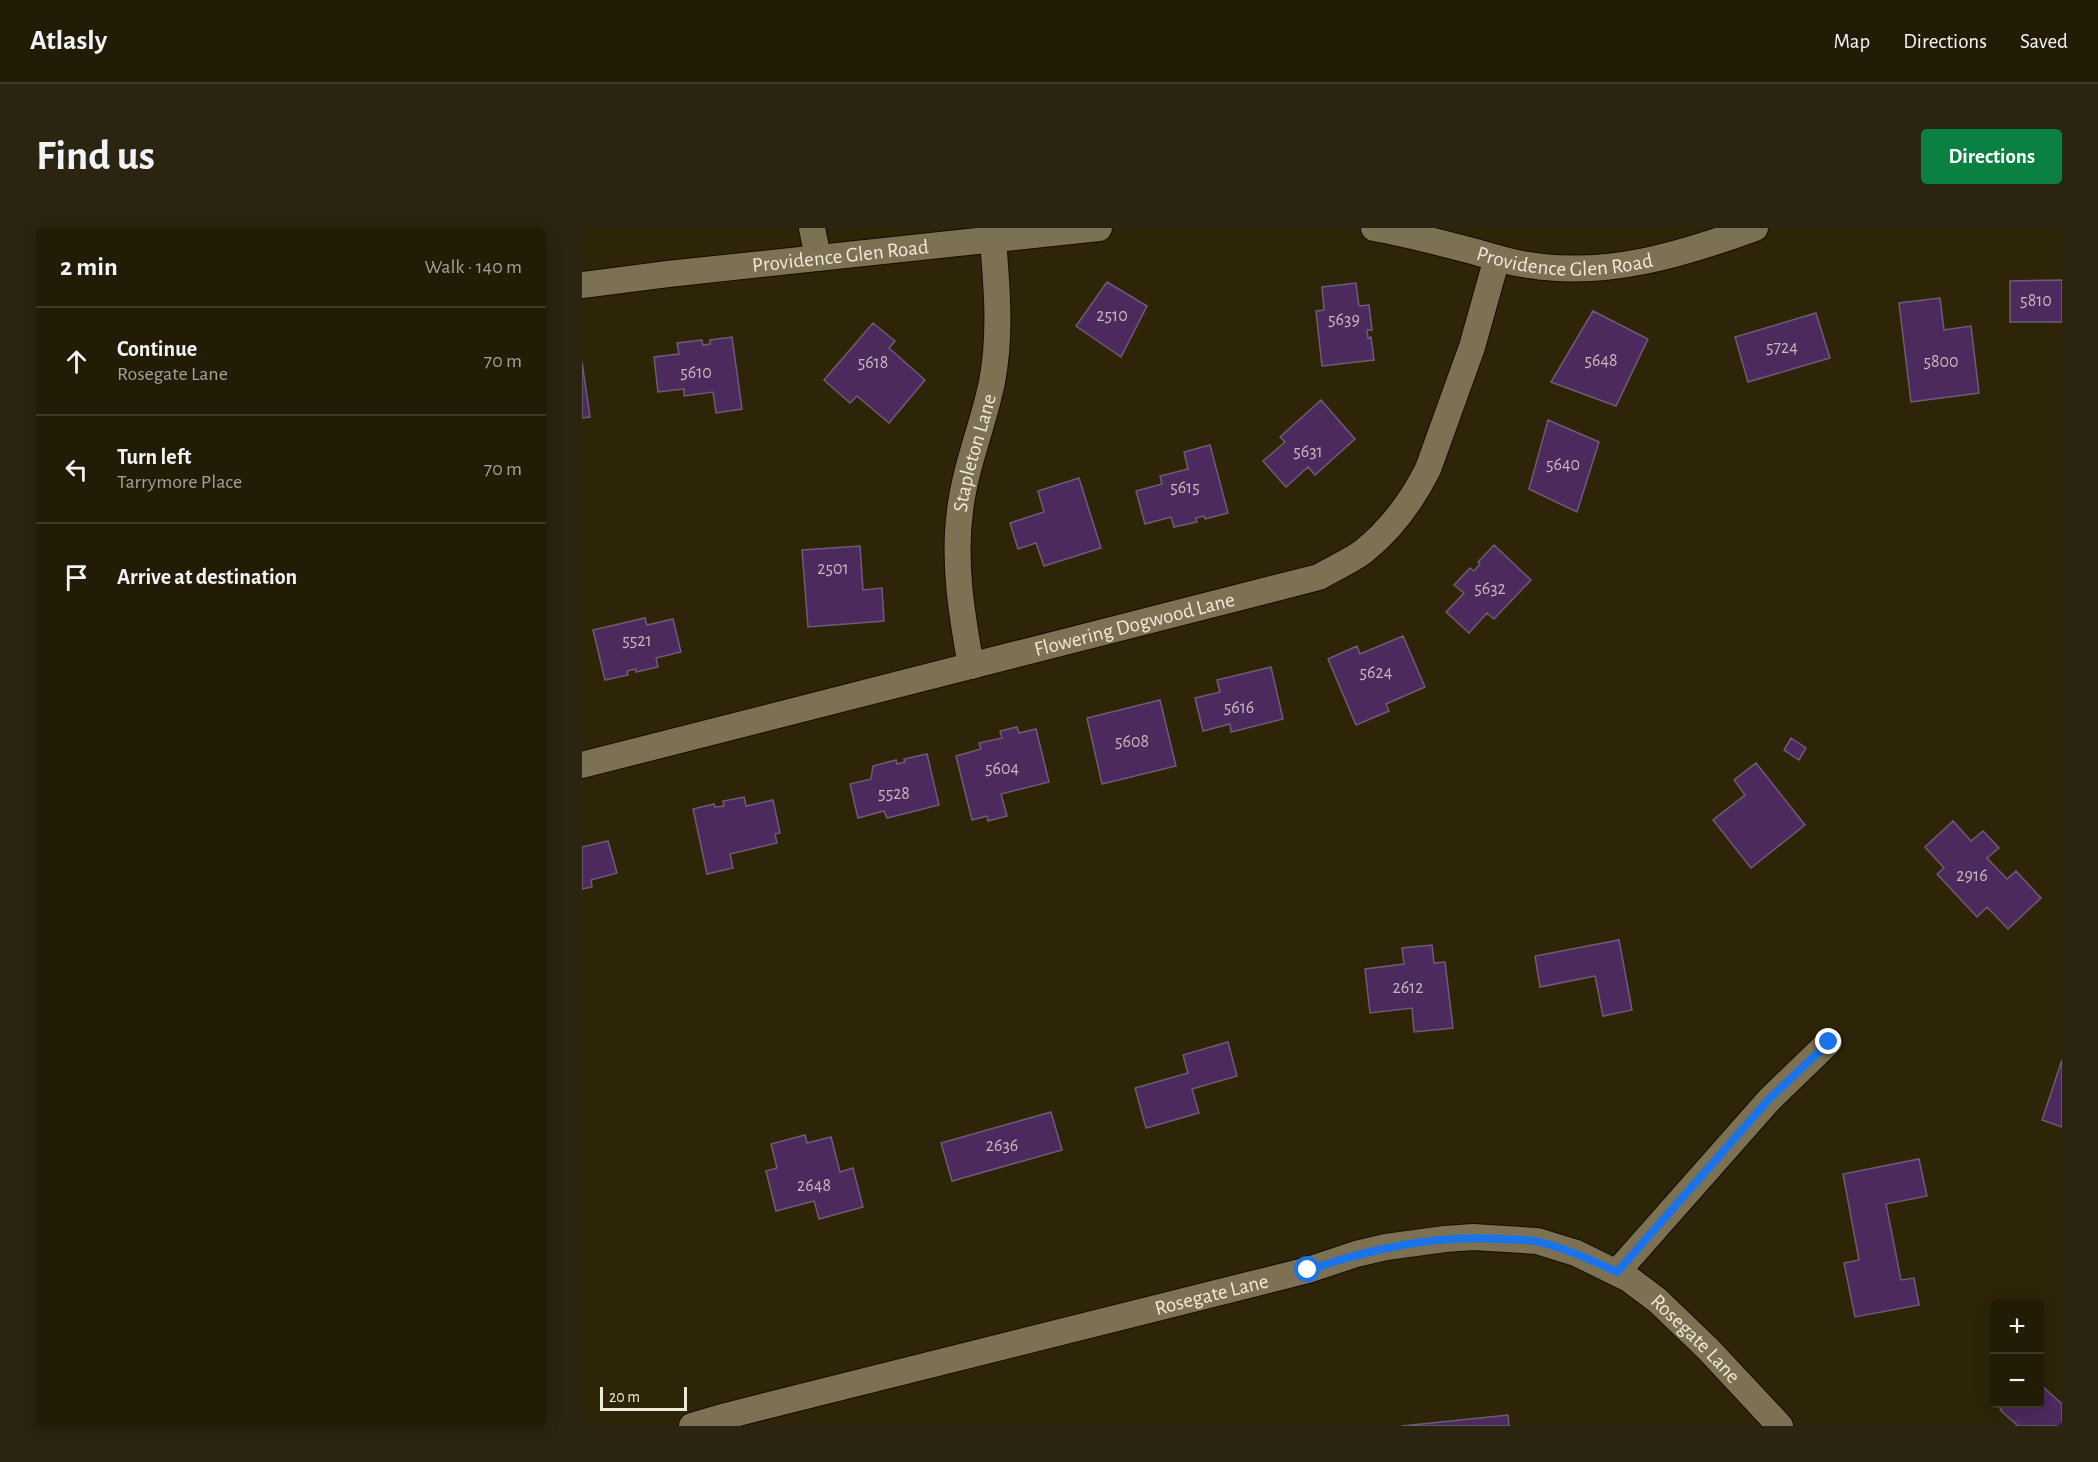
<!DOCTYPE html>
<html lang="en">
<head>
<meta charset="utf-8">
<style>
	body { margin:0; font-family:"Alegreya Sans",sans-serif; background:#2a2410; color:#f1f3f6 }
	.controls { position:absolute; right:18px; bottom:18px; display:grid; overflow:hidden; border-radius:6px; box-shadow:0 3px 15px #0003 }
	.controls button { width:54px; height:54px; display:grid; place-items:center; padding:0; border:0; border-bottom:2px solid #3f3928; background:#221b06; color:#f1f3f6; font:30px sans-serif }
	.scale { position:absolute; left:18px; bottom:15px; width:87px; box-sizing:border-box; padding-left:6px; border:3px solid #efe9d8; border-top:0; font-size:16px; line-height:21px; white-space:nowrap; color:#efe9d8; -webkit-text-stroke:4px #2e2408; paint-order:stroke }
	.stop { position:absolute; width:18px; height:18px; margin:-14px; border:4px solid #1a73e8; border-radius:50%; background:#fff }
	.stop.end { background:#1a73e8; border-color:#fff; box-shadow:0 2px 6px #0008 }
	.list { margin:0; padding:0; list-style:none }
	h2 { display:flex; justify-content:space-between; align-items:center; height:78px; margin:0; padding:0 24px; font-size:26px }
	h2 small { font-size:20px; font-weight:400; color:#a2a19b }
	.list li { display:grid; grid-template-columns:39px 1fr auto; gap:18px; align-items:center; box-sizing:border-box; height:108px; padding:0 24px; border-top:2px solid #3f3928 }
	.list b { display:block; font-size:22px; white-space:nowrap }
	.list p { margin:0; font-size:20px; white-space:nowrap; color:#a2a19b }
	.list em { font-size:20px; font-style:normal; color:#a2a19b }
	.icon { flex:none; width:33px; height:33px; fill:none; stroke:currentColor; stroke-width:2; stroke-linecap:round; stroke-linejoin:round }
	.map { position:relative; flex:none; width:1480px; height:1198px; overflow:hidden; border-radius:6px }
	header { display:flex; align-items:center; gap:36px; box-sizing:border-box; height:84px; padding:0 30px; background:#221b06; border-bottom:2px solid #3f3928 }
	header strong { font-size:28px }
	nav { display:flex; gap:33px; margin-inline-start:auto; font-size:21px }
	.intro { display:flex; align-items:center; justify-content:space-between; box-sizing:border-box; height:144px; padding:0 36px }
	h1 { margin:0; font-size:42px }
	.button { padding:15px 27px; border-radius:6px; background:#0b8043; color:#fff; font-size:21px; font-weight:700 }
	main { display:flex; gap:36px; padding:0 36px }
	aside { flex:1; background:#221b06; border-radius:6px; box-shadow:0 3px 15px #0003 }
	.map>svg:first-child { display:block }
	.building { fill:#4d2a5e; stroke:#6d5c76; stroke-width:1.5 }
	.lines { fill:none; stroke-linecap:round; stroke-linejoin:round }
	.street-casing { stroke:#160d00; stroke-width:28 }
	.street { stroke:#7d7154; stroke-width:26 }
	.route { stroke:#1a73e8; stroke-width:8 }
	.labels { text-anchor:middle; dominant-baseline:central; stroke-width:4.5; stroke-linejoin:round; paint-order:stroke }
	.number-label { font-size:18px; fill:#c6b9ba }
	.street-label { font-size:21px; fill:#efe9d8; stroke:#2e2408 }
</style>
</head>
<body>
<header>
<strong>Atlasly</strong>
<nav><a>Map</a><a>Directions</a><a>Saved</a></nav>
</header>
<div class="intro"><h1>Find us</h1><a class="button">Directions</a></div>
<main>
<aside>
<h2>2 min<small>Walk · 140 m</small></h2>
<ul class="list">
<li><svg class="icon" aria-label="ahead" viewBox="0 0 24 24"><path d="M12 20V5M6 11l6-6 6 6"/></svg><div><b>Continue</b><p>Rosegate Lane</p></div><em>70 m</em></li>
<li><svg class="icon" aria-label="left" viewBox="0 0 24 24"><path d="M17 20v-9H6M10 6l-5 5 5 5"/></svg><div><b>Turn left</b><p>Tarrymore Place</p></div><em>70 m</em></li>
<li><svg class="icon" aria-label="arrive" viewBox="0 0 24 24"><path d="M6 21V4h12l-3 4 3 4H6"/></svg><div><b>Arrive at destination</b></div></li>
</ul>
</aside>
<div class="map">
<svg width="1480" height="1198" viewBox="0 0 1480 1198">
	<rect width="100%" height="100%" fill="#2e2408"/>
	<path class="building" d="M1480,52V94H1428V53Z
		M525,54L565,78L539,129L494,98Z
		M774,55L777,78L787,77L790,102H785L786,110L789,109L792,132L740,138L734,83L742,82L740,59Z
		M1358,70L1362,102L1389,98L1397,165L1329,174L1317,75Z
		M1011,83L1066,111L1034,178L969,154Z
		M1234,85L1248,130L1166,154L1153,109Z
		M291,95L313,113L307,120L343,152L307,195L275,168L268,175L242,152Z
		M150,109L160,181L134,185L131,164L102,168V161L76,164L72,129L97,126L95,115L120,112L121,117L128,116V112Z
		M0,134L8,189L0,190Z
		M739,172L773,211L733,247L726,239L704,259L681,233L703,214L698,209Z
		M966,192L1017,214L995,284L947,261Z
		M628,217L646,285L623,291L622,288L614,290L615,294L592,299L589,289L563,296L554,263L580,256L578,248L606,241L602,224Z
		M497,250L519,320L462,338L454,315L436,321L428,295L462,284L456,263Z
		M912,317L949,352L912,391L905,385L887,405L864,384L882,365L872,357L888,340L892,343L898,336L896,334Z
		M278,318L281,362L300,360L302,393L226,399L220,322Z
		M63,390L65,397L91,391L99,424L74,430L76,439L54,444V441L45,443L46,447L23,452L11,402Z
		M821,408L843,459L804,476L807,483L774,497L746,431L775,418L778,426Z
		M689,439L701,491L649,504L648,496L621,503L613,470L638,464L635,452Z
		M578,472L594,538L520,556L505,490Z
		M435,499L437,505L454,501L467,554L419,566L425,588L406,593L405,588L390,592L374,528L399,521L397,515L420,510L418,503Z
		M1209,510L1224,520L1217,532L1202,522Z
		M345,526L357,577L305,590L302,583L276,590L268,556L289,551L291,538L314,532L315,536L323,534L322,531Z
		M1174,535L1223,597L1169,640L1131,592L1163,567L1152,552Z
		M162,569L164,578L191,572L198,605L193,606L195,615L148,626L151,640L125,646L111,581L132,576L133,579L142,578L141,573Z
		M1371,593L1389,613L1401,603L1417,620L1405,630L1425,651L1434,643L1459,670L1426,701L1405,679L1395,689L1355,646L1362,640L1343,619Z
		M26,613L35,645L9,652L10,659L0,661V619Z
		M1037,712L1050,782L1021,788L1013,748L958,759L953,728Z
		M850,717L852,735L863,734L871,800L832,804L830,780L788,785L783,741L822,736L820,720Z
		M646,814L655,848L610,861L617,885L564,900L553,860L606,845L601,827Z
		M1480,832V899L1460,892Z
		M469,884L480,922L370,953L359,915Z
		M223,907L225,915L249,909L258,944L271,940L281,979L237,991L232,973L194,983L184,943L195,940L189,916Z
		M1337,931L1345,968L1304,976L1319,1052L1332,1050L1337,1077L1273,1089L1262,1035L1277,1032L1261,946Z
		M1458,1156L1480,1176V1198H1436L1418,1182L1423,1176H1458Z
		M926,1187L927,1198H820Z"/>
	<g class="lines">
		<defs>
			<g id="street">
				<path d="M230,0L236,30"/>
				<path id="s1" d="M792,0C826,6 860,15 894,24C911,29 929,35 947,37C1025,50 1101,26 1173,0"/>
				<path id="s2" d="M0,57L86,46L517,0"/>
				<path id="s3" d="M389,438C380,388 371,335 378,283C383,239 401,198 410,154C419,107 415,60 411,12"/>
				<path id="s4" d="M0,537L737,349C752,340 769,333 782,323C809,301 831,271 846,241L890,119L915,30"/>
				<path d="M1035,1044L1187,872L1247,814"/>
				<path id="s5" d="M110,1198L144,1188L726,1042L774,1026L804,1019L863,1011L891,1009L955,1013L994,1025L1047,1051L1075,1072L1127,1122L1198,1198"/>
			</g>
		</defs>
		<use href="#street" class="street-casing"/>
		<use href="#street" class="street"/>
	</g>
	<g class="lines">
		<path class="route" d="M726,1042C791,1020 852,1007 920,1011C932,1012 946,1011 957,1014C985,1021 1009,1032 1035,1044L1186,872L1247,814"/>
	</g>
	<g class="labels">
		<g class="number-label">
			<text x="1454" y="73">5810</text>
			<text x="530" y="88">2510</text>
			<text x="762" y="92">5639</text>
			<text x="1200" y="120">5724</text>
			<text x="1019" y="133">5648</text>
			<text x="1359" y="134">5800</text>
			<text x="291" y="135">5618</text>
			<text x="114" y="145">5610</text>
			<text x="726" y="224">5631</text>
			<text x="981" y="237">5640</text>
			<text x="603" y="260">5615</text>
			<text x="251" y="341">2501</text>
			<text x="908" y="361">5632</text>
			<text x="55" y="413">5521</text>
			<text x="794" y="445">5624</text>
			<text x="657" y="480">5616</text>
			<text x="550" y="514">5608</text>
			<text x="420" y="541">5604</text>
			<text x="312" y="566">5528</text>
			<text x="1390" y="648">2916</text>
			<text x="826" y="760">2612</text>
			<text x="420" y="918">2636</text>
			<text x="232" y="958">2648</text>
		</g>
		<g class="street-label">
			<text stroke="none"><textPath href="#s1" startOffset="195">Providence Glen Road</textPath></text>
			<text stroke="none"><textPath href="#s2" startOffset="260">Providence Glen Road</textPath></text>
			<text stroke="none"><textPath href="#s3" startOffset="216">Stapleton Lane</textPath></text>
			<text stroke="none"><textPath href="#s4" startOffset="570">Flowering Dogwood Lane</textPath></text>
			<text stroke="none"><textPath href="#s5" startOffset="536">Rosegate Lane</textPath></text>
			<text stroke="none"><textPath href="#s5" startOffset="1058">Rosegate Lane</textPath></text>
		</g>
	</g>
</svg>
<div class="controls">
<button>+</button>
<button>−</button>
</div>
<div class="scale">20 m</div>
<div class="stop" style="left:726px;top:1042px"></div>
<div class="stop end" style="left:1247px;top:814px"></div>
</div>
</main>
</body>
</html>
